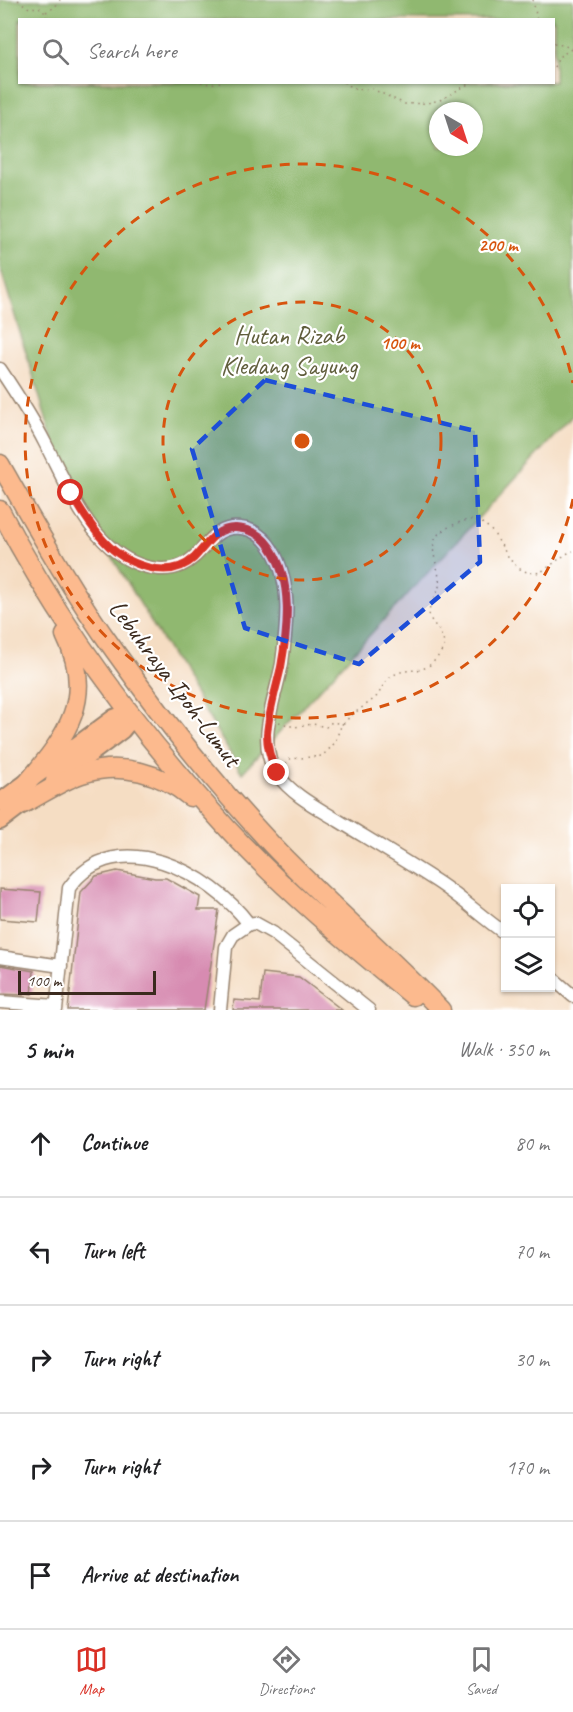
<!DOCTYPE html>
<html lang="en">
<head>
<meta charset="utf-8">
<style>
	body { margin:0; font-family:Caveat,sans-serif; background:#f2f2f2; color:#202124 }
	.controls { position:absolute; right:18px; bottom:18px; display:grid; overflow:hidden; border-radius:0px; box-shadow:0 2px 4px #0004 }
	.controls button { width:54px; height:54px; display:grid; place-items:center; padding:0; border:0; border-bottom:2px solid #e0e0e0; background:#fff; color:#202124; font:30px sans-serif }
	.compass { position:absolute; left:429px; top:102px; width:54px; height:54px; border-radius:50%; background:#fff; box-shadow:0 2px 4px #0004; rotate:141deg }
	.scale { position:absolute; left:18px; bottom:15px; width:138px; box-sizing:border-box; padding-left:6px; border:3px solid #3b2a1e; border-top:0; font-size:16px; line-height:21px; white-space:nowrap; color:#3b2a1e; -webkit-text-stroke:4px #fff; paint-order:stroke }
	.stop { position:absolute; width:18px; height:18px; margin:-14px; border:4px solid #d93025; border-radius:50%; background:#fff }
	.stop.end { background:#d93025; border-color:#fff; box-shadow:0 2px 6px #0008 }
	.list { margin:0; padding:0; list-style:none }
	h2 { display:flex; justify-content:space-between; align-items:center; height:78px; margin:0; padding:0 24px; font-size:26px }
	h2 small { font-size:20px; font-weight:400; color:#757577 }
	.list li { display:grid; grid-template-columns:39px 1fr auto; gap:18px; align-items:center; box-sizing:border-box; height:108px; padding:0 24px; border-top:2px solid #e0e0e0 }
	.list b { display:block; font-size:22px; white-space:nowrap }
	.list em { font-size:20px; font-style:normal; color:#757577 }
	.icon { flex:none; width:33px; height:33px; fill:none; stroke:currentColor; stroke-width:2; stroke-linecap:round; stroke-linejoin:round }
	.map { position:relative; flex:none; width:573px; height:1010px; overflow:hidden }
	.search { position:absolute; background:#fff; box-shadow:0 2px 4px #0004; left:18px; right:18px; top:18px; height:66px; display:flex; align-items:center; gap:15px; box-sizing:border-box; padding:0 21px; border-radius:0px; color:#757577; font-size:22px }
	.sheet { height:618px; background:#fff }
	nav { display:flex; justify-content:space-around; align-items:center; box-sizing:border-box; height:84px; border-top:2px solid #e0e0e0; background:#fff; font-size:16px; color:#757577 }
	nav a { display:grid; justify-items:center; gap:3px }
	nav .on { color:#d93025 }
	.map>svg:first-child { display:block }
	.forest { fill:#90b86f; stroke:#667146; stroke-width:1.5; fill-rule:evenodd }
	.building { fill:#d78bb1 }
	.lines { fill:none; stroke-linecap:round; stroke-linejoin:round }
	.minor-casing { stroke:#988470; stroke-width:15 }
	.major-casing { stroke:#988470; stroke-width:20 }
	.highway-casing { stroke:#988470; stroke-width:21 }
	.path { stroke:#988470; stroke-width:1.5; stroke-dasharray:1.5 4.5; stroke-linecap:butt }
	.minor { stroke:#fff; stroke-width:12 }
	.major { stroke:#fcba8e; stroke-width:16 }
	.highway { stroke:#fcba8e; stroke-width:18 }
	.route { stroke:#d93025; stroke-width:8 }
	.marked { fill:#1d4ed8; fill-opacity:0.2; stroke:#1d4ed8; stroke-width:4.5; stroke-dasharray:12 8; stroke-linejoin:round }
	.ring { fill:none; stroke:#d7540e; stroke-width:3; stroke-dasharray:10 8 }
	.labels { text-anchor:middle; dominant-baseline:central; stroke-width:4.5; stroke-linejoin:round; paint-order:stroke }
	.park-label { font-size:26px; fill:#605e3c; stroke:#fff }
	.street-label { font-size:26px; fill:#3b2a1e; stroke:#fff }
	.centre { fill:#d7540e; stroke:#fff; stroke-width:3 }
	.ring-label { font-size:18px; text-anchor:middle; font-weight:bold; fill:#d7540e; stroke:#fff; stroke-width:4.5; stroke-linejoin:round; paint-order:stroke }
</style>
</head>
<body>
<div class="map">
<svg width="573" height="1010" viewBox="0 0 573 1010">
	<rect width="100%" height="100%" fill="#fff"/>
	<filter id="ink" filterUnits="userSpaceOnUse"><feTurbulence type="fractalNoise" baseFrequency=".0167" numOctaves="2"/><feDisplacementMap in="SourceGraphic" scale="12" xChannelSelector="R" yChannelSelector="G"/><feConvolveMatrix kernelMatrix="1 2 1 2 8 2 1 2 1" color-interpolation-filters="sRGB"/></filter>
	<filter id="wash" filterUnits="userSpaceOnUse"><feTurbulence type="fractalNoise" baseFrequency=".008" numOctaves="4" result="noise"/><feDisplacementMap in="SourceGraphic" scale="24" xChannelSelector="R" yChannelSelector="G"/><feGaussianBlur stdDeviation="1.35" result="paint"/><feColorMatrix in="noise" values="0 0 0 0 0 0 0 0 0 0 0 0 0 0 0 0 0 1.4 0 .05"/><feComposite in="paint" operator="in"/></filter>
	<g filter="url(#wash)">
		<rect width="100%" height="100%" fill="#f5ddc3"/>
		<path class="forest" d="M0,0H573V416L242,773L64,477L0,267ZM20,20H554V82H20ZM438,111H474V147H438Z"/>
		<g id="blocks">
			<path class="building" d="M117,871L155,878H166L200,897L198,910H219L204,1010H68L81,892L96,876Z
				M0,889L41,892L38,922L0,919Z
				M0,965L34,971L32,994L24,993V995L0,994Z
				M263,973L299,977L342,1010H233L234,1000L260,1002Z"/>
		</g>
	</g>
	<g filter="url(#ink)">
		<use href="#blocks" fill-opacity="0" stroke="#988470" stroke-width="1.5"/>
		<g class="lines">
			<defs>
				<path id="minor" d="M0,369C16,393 32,417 45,443C67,485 88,541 133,562C148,569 167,572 182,565C205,555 211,524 241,528C252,529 261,535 268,544C293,576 287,625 282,663C276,697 255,743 277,774C292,795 318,808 339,821C370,840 402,859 433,879C459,895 481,917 506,934
					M0,957L61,966
					M550,976L573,996
					M0,1002L56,1006
					M56,1010L69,888C116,821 212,874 249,924L255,923L273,933L369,1010
					M220,1010L226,947L233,935L249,924"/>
				<path id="major" d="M0,802L114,718L125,714H131L127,724L122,730L54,781
					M0,821L33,796"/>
				<path id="highway" d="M0,464C36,527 72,592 114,650C162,718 215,784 272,845C326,902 386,953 441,1010
					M0,510C60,626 139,732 227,828C283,889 348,943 413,996
					M27,783C67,736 96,697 65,635
					M23,804C43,794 63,779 85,773C122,762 161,773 190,797"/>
			</defs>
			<use href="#minor" class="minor-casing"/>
			<use href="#major" class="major-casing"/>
			<use href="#highway" class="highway-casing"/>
			<path class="path" d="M18,0L29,8L39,7L45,13L48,20
				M533,0L537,20
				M46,12L55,7L60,0
				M554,43L572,48
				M554,67L560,56L573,48
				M201,82L209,84L222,82
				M344,82L356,90L372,89L405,104L427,103L440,100L472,82
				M279,722L294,727L313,724L326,727L332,722L343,724
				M286,764L290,759L322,756C326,752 332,747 335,742C338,736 338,731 342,725C352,713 364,707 375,698C381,693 382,684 388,679C411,660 424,685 445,645C443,640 441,634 438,629C435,625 431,621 430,617C426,607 437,597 439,587C442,564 419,541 449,527C455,524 464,520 471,520C503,522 501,572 534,573C545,574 560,555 573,551"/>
			<use href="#minor" class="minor"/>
			<use href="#major" class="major"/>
			<use href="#highway" class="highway"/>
		</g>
	</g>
	<g class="lines" filter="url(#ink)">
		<path class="route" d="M71,493C81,510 91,527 104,541C125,564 168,582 194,558C207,545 215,527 236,528C251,529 262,535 270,547C293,580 288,629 281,667C276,689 269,711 267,734C267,748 271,761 277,773"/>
	</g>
	<path class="marked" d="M265,380L475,431L480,562L359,664L245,628L192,449Z"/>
	<g class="ring">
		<circle cx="302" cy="441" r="139"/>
		<path d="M573 499A277 277 0 1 1 573 383"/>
	</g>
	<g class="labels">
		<g class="park-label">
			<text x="289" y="335">Hutan Rizab<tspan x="289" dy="30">Kledang Sayung</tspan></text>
		</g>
		<g class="street-label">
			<text transform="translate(175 683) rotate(53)">Lebuhraya Ipoh-Lumut</text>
		</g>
	</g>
	<circle cx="302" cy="441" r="9" class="centre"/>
	<g class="ring-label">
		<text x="498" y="251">200 m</text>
		<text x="400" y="349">100 m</text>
	</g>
</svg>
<div class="controls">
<button><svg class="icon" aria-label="locate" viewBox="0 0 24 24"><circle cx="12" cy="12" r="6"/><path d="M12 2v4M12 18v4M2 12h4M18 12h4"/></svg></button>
<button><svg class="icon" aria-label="layers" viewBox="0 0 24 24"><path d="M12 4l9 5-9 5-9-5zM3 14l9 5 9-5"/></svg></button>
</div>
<svg class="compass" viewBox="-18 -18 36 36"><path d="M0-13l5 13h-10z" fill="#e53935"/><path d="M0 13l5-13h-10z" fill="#757577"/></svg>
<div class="scale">100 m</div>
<div class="stop" style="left:71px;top:493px"></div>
<div class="stop end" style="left:277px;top:773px"></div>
<div class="search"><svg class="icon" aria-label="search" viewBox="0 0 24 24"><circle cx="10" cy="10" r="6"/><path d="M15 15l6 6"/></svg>Search here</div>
</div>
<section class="sheet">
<h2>5 min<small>Walk · 350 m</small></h2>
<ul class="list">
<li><svg class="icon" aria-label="ahead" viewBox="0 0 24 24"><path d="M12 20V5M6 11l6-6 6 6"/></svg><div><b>Continue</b></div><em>80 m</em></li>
<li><svg class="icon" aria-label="left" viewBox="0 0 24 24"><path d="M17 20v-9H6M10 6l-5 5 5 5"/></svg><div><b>Turn left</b></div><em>70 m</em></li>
<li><svg class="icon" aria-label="right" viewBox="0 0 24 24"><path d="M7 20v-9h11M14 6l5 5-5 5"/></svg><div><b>Turn right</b></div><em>30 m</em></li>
<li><svg class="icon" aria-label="right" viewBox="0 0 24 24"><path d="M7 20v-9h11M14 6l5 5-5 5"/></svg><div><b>Turn right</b></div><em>170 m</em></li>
<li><svg class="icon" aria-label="arrive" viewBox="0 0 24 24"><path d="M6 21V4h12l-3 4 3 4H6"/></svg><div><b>Arrive at destination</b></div></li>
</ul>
</section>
<nav>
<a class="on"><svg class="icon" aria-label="map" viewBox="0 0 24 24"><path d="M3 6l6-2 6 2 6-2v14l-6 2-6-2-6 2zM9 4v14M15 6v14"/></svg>Map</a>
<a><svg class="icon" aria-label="directions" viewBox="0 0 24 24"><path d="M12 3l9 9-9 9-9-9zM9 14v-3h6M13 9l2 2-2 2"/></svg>Directions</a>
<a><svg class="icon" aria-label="saved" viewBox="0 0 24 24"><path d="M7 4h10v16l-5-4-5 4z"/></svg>Saved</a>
</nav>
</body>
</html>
